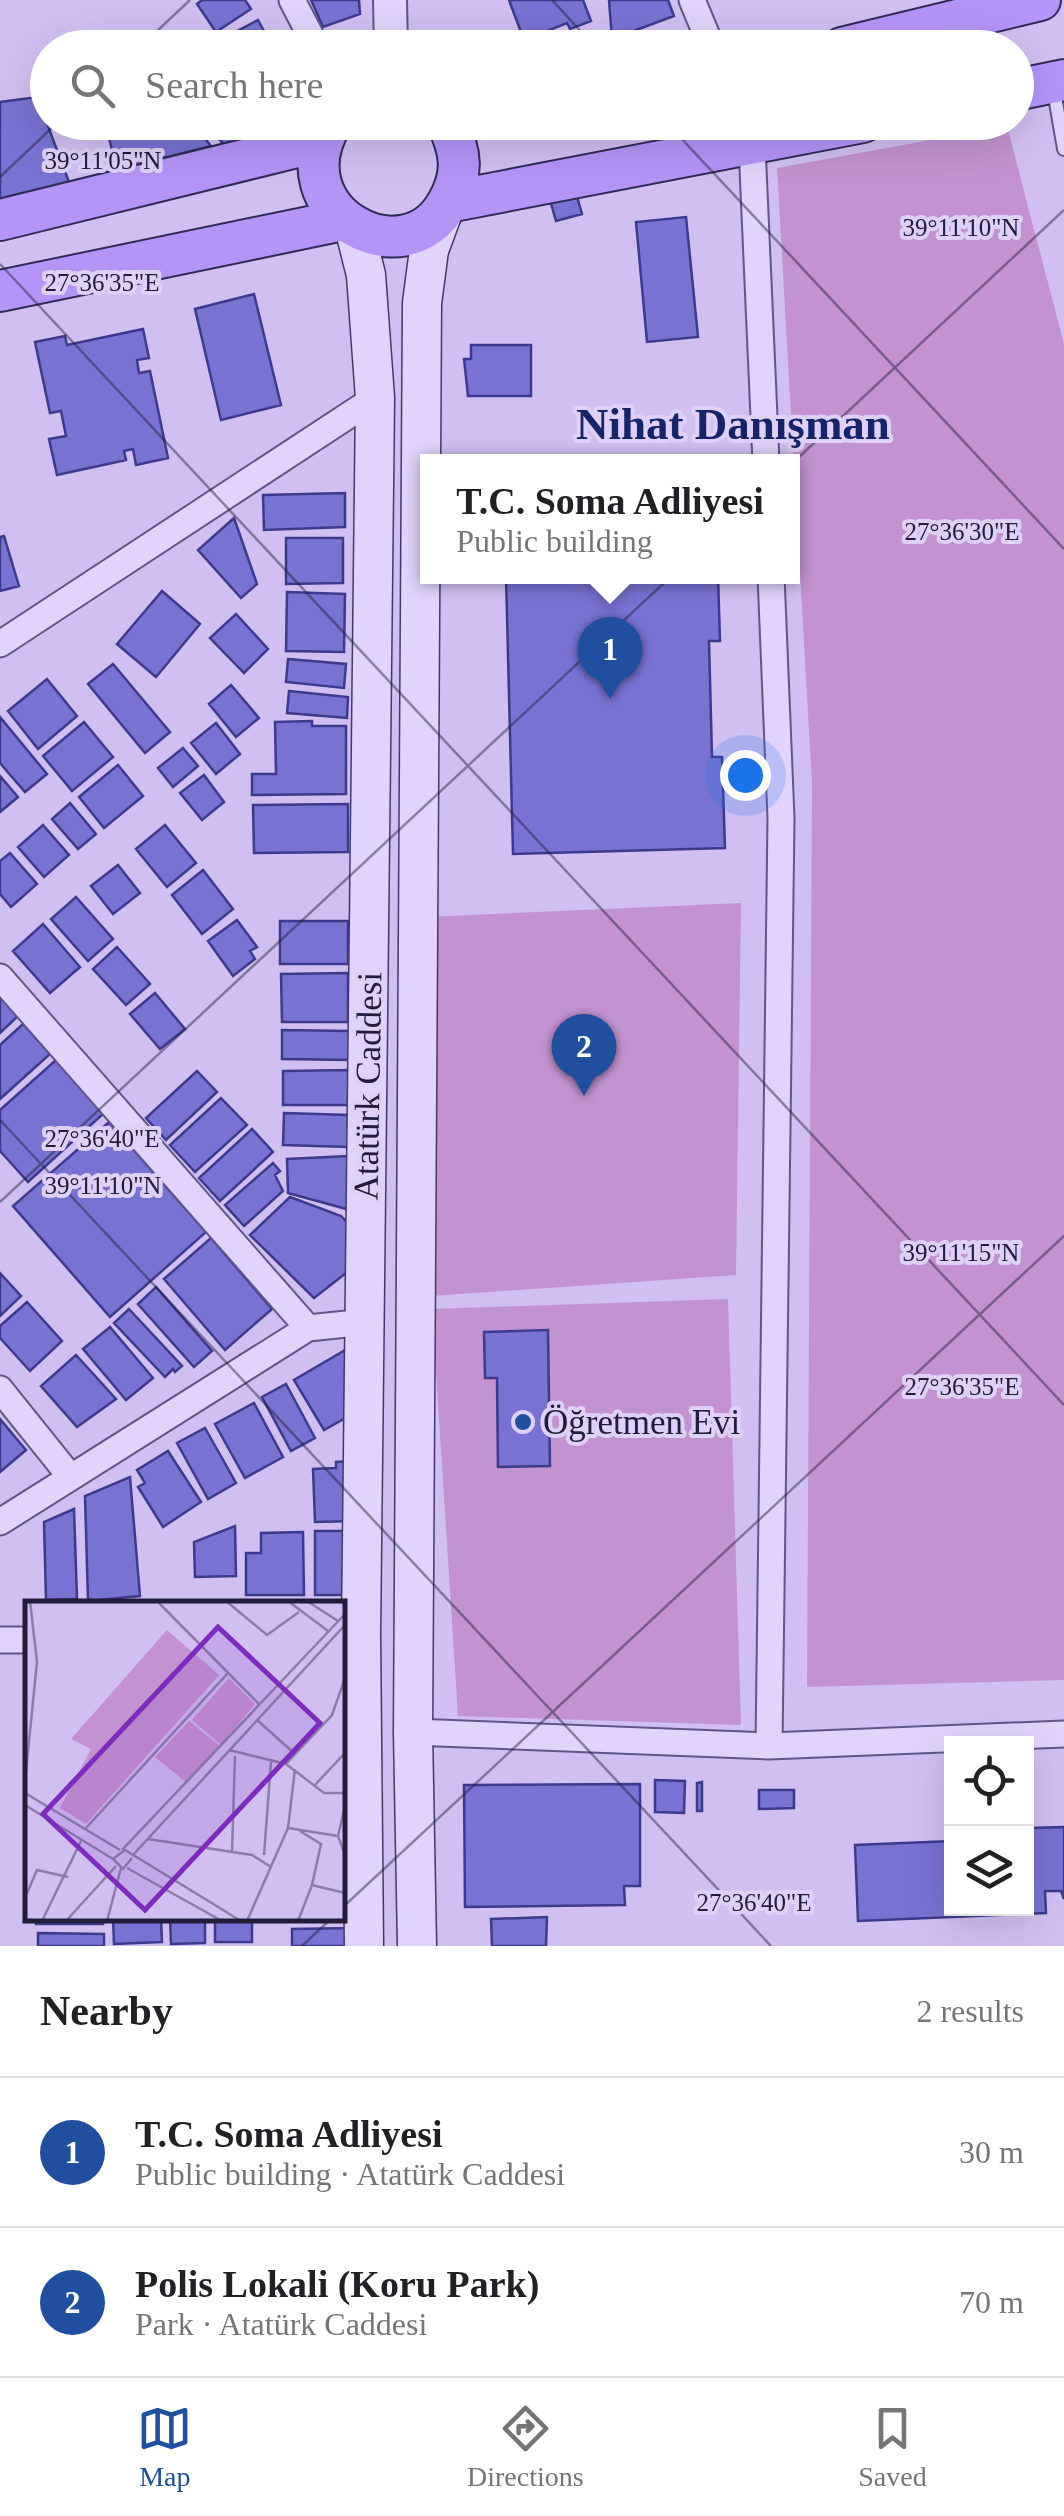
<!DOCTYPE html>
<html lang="en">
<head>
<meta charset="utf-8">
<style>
	body { margin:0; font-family:"Times New Roman",serif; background:#f2f2f2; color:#202124 }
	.controls { position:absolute; right:30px; bottom:30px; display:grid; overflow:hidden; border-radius:0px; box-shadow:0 10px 40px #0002 }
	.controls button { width:90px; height:90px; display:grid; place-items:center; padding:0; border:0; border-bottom:2px solid #e0e0e0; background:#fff; color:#202124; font:50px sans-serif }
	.you { position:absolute; left:745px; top:775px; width:35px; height:35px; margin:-25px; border:8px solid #fff; border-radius:50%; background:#1a73e8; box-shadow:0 0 0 15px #1a73e833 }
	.badge { display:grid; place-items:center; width:65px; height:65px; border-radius:50%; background:#214fa0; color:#fff; font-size:32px; font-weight:700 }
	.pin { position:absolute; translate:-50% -82px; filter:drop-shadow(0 2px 5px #0008) }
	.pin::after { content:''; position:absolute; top:52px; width:35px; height:30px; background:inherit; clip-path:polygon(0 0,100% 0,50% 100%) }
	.popup { position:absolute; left:420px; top:454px; width:380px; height:130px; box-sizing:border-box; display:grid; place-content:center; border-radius:0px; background:#fff; filter:drop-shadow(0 2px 8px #0005); font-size:32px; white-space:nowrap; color:#757577 }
	.popup b { font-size:38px; color:#202124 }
	.popup::after { content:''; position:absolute; left:50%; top:100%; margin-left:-20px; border:20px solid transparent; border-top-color:#fff }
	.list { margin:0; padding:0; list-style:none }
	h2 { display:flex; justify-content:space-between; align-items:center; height:130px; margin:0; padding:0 40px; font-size:42px }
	h2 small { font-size:32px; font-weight:400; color:#757577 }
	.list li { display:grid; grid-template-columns:65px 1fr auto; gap:30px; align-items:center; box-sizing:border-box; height:150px; padding:0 40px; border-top:2px solid #e0e0e0 }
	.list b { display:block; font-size:38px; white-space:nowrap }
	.list p { margin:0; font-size:32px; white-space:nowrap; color:#757577 }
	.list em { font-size:32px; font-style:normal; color:#757577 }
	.icon { flex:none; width:55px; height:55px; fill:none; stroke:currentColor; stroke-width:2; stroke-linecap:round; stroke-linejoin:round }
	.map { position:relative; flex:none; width:1064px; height:1946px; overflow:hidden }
	.search { position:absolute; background:#fff; box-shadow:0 10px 40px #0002; left:30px; right:30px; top:30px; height:110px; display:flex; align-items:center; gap:25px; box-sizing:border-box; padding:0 35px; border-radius:55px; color:#757577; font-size:38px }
	.sheet { height:430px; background:#fff }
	nav { display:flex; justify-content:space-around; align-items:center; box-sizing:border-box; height:140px; border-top:2px solid #e0e0e0; background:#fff; font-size:28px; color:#757577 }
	nav a { display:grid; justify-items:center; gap:5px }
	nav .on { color:#214fa0 }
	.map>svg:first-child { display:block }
	.green { fill:#c293d0 }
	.building { fill:#7872d3; stroke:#3d3a8d; stroke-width:2.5 }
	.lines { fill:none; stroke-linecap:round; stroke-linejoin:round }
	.service-casing { stroke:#60568c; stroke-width:16 }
	.minor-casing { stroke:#60568c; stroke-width:29 }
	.tertiary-casing { stroke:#60568c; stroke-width:36 }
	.secondary-casing { stroke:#41396d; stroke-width:41 }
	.primary-casing { stroke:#302b59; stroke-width:44 }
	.service { stroke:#e1d3fb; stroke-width:12 }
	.minor { stroke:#e1d3fb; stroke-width:25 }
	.tertiary { stroke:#e1d3fb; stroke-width:32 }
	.secondary { stroke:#e1d3fb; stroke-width:38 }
	.primary { stroke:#b594f8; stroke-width:40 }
	.ticks { fill:none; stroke:#201c3a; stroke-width:2.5; stroke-opacity:0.45 }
	.poi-dot { fill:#214fa0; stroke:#ded0f8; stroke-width:4 }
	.labels { text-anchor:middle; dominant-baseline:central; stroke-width:8; stroke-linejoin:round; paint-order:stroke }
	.street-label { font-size:35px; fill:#201c3a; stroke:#ded0f8 }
	.poi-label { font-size:35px; fill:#201c3a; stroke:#ded0f8; text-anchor:start }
	.district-label { font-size:45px; font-weight:bold; fill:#18246a; stroke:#ded0f8 }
	.inset-road { fill:none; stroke:#8a7ea8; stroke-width:2.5 }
	.view { fill:#7b2cbf; fill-opacity:0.15; stroke:#7b2cbf; stroke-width:5 }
	.inset-edge { fill:none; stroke:#201c3a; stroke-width:5 }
	.ticks-label { font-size:25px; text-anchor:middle; fill:#201c3a; stroke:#ded0f8; stroke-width:8; stroke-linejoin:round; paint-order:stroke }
</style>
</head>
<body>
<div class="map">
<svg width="1064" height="1946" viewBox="0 0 1064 1946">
	<rect width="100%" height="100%" fill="#d1bff1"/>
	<path class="green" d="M1007,126L1064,344V1680L807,1687L812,783L777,168Z
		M741,903L736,1275L432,1296L426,917Z
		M728,1299L741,1725L458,1716L432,1309Z"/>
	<path class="building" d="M202,0H245L251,9L216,32L197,4Z
		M311,0H359L360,14L323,27Z
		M509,0H583L591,21L570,29L567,23L524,40Z
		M609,0H668L674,16L612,39Z
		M258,20L273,48H224L220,40Z
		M37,97L72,190L0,201V102Z
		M105,122H192L211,146L117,170Z
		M201,122H269L251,142L245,136L226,146Z
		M576,193L582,214L556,221L550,200Z
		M686,217L698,337L647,342L636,222Z
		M254,294L281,405L221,420L195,309Z
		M143,329L149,358L137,360L139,373L150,371L168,458L136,465L133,449L124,451L126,460L57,475L49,439L66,436L61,411L50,413L35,342L65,336L67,345Z
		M471,345H531V396H468L464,359H471Z
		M345,493V527L264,530L263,495Z
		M234,518L257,584L241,598L198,550Z
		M4,536L19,586L0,591V537Z
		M286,538H343V583L286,584Z
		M506,576H718L720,641H709L712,757H722L725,848L513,854Z
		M162,591L200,624L156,677L117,644Z
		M287,592L345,594L344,652L286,651Z
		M236,614L268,649L244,673L210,638Z
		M288,659L346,664L344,688L286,682Z
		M113,664L170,732L145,753L88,684Z
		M47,679L77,716L38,749L8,711Z
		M231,685L259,718L236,737L209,704Z
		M289,691L348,697L347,718L287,713Z
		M0,717L47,774L25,792L0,763Z
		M312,721V726H346V794L252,795V774H276L275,722Z
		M84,722L113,757L72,791L43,756Z
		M216,723L240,754L216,774L191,743Z
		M183,748L198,766L173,787L158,768Z
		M118,765L143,796L104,828L79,797Z
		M204,775L224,802L202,820L180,793Z
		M0,776L18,797L0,812Z
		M70,803L96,834L78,849L52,819Z
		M348,804V852L254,853L253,805Z
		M43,825L69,855L44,877L18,847Z
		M165,825L196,863L167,887L136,849Z
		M10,853L37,884L11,907L0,894V861Z
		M118,865L140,893L113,914L91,886Z
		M203,870L233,909L202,934L172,895Z
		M76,897L113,939L88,961L51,919Z
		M237,920L257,947L250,951L255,959L233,976L208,941Z
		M280,921H348V964H280Z
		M43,924L80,967L50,993L13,951Z
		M117,947L150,984L126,1005L93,969Z
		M348,973V1022H282L281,974Z
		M155,993L185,1029L160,1049L130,1014Z
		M0,996L18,1016L0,1033Z
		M23,1024L50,1054L0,1099V1045Z
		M282,1030L350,1031L349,1060L282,1059Z
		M56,1060L103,1114L28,1182L0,1151V1110Z
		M350,1070V1105H283V1071Z
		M197,1071L217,1092L166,1140L146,1118Z
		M221,1098L247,1125L195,1172L170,1145Z
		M284,1113L349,1115L348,1147L283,1145Z
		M109,1122L206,1232L110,1317L13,1206Z
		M252,1129L273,1152L220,1201L199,1178Z
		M348,1156L350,1210L288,1193L287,1159Z
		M273,1163L280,1171L275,1175L283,1191L244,1226L225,1205Z
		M290,1197L341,1216L353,1229L355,1266L314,1298L250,1235Z
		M211,1238L272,1309L225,1350L164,1279Z
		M0,1273L21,1296L0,1316Z
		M156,1287L212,1351L194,1367L138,1304Z
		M27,1302L62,1341L30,1371L0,1338V1326Z
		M129,1309L182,1366L175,1372L173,1369L165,1377L114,1323Z
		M110,1327L153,1378L126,1400L83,1349Z
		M548,1330L550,1466L498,1467L497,1378H485L484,1332Z
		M347,1349L361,1409L324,1430L294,1380Z
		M76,1355L116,1399L77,1427L41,1386Z
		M286,1384L315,1438L291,1451L262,1397Z
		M254,1403L283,1457L245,1478L215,1424Z
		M0,1419L26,1450L0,1472Z
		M205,1428L236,1483L208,1499L177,1443Z
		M168,1451L201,1502L163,1527L138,1487L145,1483L137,1470Z
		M354,1461L357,1521L315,1522L313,1469L336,1468V1462Z
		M130,1477L140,1596L88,1601L85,1496Z
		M74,1509L77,1599L46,1600L44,1522Z
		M235,1526L236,1576L195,1577L194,1542Z
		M315,1531H358V1595H315Z
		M303,1532L304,1595H246V1553H261V1533Z
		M655,1780L685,1781L684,1813L655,1812Z
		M702,1782V1811H697V1783Z
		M640,1784V1886H624L625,1905L465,1907L464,1785Z
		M759,1790H794V1808L759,1809Z
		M1064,1827V1899L1061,1891H1045L1046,1913L858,1921L855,1845L952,1841V1908H1026L1030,1828Z
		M342,1877H352L353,1919L262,1921L342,1918Z
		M547,1917L546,1946H492L491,1919Z
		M36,1918H103V1924H36Z
		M113,1918H161L162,1942L114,1944Z
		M170,1918H205V1943L171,1944Z
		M215,1918H252V1942H215Z
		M353,1928V1946H292V1929Z
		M38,1933L104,1934V1946H38Z"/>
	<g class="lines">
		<defs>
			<path id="service" d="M1053,85L1064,149"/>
			<path id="minor" d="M292,0L317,48
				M692,0L712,48
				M752,146L766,462
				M0,644L375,398
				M0,977L308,1328
				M0,1389L69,1475
				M0,1522L308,1328L366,1322
				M0,1640H28
				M413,1732L769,1746L1064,1734
				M769,1746L781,818L771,576"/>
			<path id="tertiary" d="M390,0L391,48"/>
			<path id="secondary" d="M354,227L366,275L375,398L361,1634L364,1946
				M417,1946L413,1732L422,303L429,250L443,212"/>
			<path id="primary" d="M842,48L1040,0
				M1016,90L1064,80
				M332,122C277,212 406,281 448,202C464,173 461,152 447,122
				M448,202L863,122
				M0,220L321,141
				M0,291L343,220"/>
		</defs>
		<use href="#service" class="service-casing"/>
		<use href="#minor" class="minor-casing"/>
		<use href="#tertiary" class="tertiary-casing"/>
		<use href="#secondary" class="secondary-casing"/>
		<use href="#primary" class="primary-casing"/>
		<use href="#service" class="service"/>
		<use href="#minor" class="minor"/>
		<use href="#tertiary" class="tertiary"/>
		<use href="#secondary" class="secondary"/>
		<use href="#primary" class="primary"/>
	</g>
	<path class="ticks" d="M552,0L596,48M139,48L190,0M666,122L1064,549M0,177L58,122M0,264L1064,1405M0,1120L771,1946M0,1202L1064,210M342,1908L1064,1236M302,1946L332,1918"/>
	<circle class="poi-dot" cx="523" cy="1422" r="10"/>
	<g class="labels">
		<g class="street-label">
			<text transform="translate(368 1086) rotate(-89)">Atatürk Caddesi</text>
		</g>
		<g class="poi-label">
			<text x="543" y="1422">Öğretmen Evi</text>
		</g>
		<g class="district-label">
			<text x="733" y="424">Nihat Danışman</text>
		</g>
	</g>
	<g transform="translate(25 1601)">
		<rect width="320" height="320" fill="#d1bff1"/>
		<path d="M142,29L194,74L61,223L35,207L66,148L46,138ZM204,77L230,103L196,144L167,119ZM164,120L195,145L162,182L130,156Z" fill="#c293d0"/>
		<path class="inset-road" d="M132,0L234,103M201,0L242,34L274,11M263,0L303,30M282,0L313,20M232,119L270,153M204,149L261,163L299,192H320M261,163L307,114L320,77M0,180L12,61L5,0M289,185L320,152M0,192L95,249M0,204L88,258M320,205L313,235L320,254M61,227L203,72M263,227L313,235M275,230L296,243L287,284M123,238L227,254L246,266M97,249L320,13M207,251L210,155M239,254L246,161M107,255L320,24M107,257L98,268L88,258L100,249L216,320M102,267L197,320M0,297L12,269L43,276M17,320L56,240M41,320L91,265M82,320L96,267M222,320L263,227L270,168M273,320L287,284L320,292"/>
		<path class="view" d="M193,26L295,122L120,309L18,213Z"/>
		<rect width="320" height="320" class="inset-edge"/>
	</g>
	<g class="ticks-label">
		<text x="103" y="169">39°11'05"N</text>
		<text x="961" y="236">39°11'10"N</text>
		<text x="102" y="291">27°36'35"E</text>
		<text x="962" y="540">27°36'30"E</text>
		<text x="102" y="1147">27°36'40"E</text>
		<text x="103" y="1194">39°11'10"N</text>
		<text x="961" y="1261">39°11'15"N</text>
		<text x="962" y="1395">27°36'35"E</text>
		<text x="754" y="1911">27°36'40"E</text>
	</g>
</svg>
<div class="controls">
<button><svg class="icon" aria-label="locate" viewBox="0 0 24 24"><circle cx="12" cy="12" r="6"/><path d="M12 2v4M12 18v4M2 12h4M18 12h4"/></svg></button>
<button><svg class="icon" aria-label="layers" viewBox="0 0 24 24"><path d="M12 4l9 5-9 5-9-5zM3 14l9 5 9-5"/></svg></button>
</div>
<div class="you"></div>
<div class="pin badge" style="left:610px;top:699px">1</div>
<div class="popup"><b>T.C. Soma Adliyesi</b>Public building</div>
<div class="pin badge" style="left:584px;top:1096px">2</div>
<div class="search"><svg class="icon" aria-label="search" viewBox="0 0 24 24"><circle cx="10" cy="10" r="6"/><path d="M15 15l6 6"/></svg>Search here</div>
</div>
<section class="sheet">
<h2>Nearby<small>2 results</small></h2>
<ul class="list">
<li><span class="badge">1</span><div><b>T.C. Soma Adliyesi</b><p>Public building · Atatürk Caddesi</p></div><em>30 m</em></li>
<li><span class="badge">2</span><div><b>Polis Lokali (Koru Park)</b><p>Park · Atatürk Caddesi</p></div><em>70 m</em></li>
</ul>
</section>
<nav>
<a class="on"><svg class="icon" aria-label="map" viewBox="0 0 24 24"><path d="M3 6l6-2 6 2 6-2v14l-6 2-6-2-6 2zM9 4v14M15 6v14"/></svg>Map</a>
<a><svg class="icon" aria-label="directions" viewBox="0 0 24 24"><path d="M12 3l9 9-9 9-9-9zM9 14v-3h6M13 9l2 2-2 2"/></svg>Directions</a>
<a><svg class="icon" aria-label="saved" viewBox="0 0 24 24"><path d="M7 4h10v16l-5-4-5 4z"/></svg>Saved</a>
</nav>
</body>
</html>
